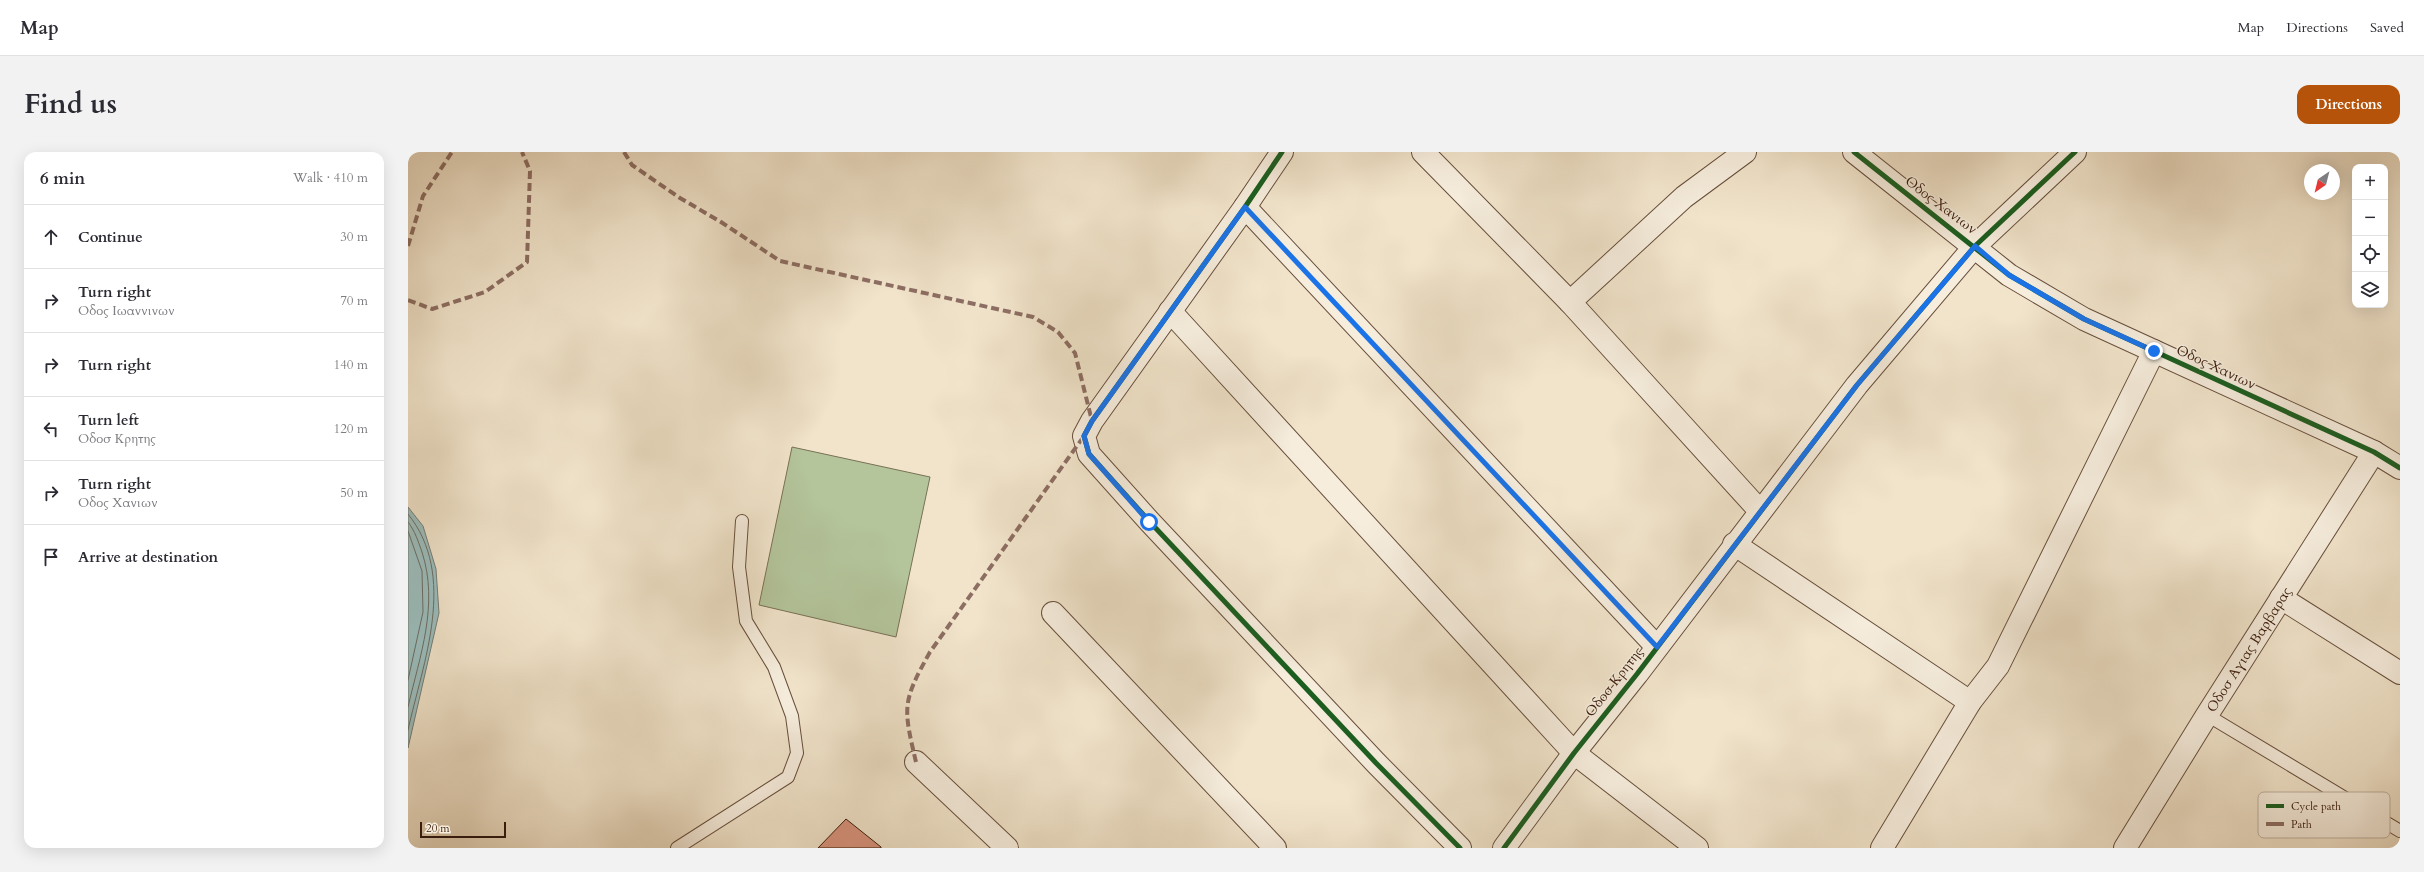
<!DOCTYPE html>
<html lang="en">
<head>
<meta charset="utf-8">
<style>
	body { margin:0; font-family:Cardo,serif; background:#f2f2f3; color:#2b2b33 }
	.controls { position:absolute; right:12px; top:12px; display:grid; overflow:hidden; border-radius:8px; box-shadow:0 4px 16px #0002 }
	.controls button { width:36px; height:36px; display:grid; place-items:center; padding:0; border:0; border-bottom:1px solid #e1e1e2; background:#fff; color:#2b2b33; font:20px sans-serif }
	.compass { position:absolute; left:1896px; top:12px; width:36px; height:36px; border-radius:50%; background:#fff; box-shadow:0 4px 16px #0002; rotate:215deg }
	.scale { position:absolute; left:12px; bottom:10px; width:86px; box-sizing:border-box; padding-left:4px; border:2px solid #3b1d0d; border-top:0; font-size:11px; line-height:14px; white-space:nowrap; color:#3b1d0d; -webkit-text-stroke:3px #f6eddd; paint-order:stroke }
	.stop { position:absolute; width:12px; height:12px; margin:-9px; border:3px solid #1a73e8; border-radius:50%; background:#fff }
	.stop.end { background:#1a73e8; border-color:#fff; box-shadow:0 1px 4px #0008 }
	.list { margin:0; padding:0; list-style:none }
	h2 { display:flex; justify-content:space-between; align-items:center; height:52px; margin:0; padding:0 16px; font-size:17px }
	h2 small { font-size:13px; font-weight:400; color:#7c7c81 }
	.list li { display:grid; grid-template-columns:26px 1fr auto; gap:12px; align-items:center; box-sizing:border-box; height:64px; padding:0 16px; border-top:1px solid #e1e1e2 }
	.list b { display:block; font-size:15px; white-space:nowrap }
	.list p { margin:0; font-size:13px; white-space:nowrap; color:#7c7c81 }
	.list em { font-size:13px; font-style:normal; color:#7c7c81 }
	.icon { flex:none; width:22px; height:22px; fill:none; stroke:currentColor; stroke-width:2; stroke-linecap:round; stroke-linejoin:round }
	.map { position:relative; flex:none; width:1992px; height:696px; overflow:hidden; border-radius:12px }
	header { display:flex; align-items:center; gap:24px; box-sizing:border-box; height:56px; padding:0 20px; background:#fff; border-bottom:1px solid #e1e1e2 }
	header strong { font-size:19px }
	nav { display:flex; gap:22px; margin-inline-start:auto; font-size:14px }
	.intro { display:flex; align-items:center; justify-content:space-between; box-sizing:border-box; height:96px; padding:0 24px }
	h1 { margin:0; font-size:28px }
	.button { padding:10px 18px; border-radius:12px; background:#b45309; color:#fff; font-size:14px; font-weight:700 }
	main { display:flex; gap:24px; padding:0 24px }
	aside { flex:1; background:#fff; border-radius:12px; box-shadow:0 4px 16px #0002 }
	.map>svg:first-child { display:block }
	.green { fill:#b4c59c; stroke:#787154 }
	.water { fill:#9cbebd; stroke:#757e77 }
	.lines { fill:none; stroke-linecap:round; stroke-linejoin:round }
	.shore { stroke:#6c6e65; stroke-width:1 }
	.building { fill:#d8947e; stroke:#3b1d0d }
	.service-casing { stroke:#684f3c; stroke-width:14 }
	.minor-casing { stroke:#684f3c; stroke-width:24 }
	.service { stroke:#f6eddd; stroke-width:12 }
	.minor { stroke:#f6eddd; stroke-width:22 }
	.quiet { stroke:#8d6e63; stroke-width:4; stroke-dasharray:8 4; stroke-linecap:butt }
	.cycleway-casing { stroke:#f6eddd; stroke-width:8 }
	.cycleway { stroke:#1b5e20; stroke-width:5 }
	.route { stroke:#1a73e8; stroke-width:5 }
	.labels { text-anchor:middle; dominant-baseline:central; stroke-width:3; stroke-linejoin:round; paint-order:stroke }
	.street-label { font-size:14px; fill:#3b1d0d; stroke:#f6eddd }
	.key { fill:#f6eddd; stroke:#beaf9f; stroke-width:1 }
	.key-label { font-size:11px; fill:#3b1d0d }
</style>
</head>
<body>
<header>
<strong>Map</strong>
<nav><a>Map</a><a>Directions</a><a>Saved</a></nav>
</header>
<div class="intro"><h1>Find us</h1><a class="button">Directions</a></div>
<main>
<aside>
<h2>6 min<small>Walk · 410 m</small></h2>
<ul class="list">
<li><svg class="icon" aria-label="ahead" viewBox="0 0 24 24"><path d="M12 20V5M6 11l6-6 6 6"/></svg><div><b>Continue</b></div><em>30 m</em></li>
<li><svg class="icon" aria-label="right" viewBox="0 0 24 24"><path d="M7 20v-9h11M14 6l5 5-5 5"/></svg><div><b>Turn right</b><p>Οδος Ιωαννινων</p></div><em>70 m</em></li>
<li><svg class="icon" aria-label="right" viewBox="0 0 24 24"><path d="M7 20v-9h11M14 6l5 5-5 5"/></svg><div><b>Turn right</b></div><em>140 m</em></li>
<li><svg class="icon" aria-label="left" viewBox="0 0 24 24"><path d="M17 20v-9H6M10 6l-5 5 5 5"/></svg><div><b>Turn left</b><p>Οδοσ Κρητης</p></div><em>120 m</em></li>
<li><svg class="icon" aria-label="right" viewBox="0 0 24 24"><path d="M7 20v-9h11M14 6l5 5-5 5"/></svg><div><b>Turn right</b><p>Οδος Χανιων</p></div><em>50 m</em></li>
<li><svg class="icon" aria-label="arrive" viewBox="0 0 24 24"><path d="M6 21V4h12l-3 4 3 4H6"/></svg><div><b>Arrive at destination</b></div></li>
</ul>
</aside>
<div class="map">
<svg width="1992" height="696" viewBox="0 0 1992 696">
	<rect width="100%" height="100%" fill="#f1e4cb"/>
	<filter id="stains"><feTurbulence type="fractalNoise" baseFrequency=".005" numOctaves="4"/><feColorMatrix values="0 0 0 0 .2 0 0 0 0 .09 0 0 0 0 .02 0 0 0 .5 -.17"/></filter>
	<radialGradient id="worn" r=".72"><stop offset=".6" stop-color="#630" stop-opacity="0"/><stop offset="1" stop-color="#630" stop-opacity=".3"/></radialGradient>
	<path class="green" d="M384,295L522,325L488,485L351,453Z"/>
	<path class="water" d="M0,355L15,374L28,417L31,461L0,596Z"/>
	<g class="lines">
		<path class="shore" d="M0,362C50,424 15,510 0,578
			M0,370C7,379 10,389 14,400C31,453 12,503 0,555
			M0,379L14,419L15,460L0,528"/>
	</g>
	<path class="building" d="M438,667L473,695V696H410Z"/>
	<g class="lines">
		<defs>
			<path id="service" d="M1799,563L1992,679
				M269,696L380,625L389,601L384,564L366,515L338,469L331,415L334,369"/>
			<g id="minor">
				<path d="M874,0L837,55L684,269L676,284L681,302L741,369L968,611L1052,696"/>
				<path d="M1015,0L1162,150L1352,359"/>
				<path d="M1446,0L1601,123L1676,167L1966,300L1992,316"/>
				<path d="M837,55L1249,495"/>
				<path d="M1162,150L1276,45L1337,0"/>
				<path d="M762,159L1166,601L1289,696"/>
				<path d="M1326,392L1562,550"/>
				<path d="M1873,446L1992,521"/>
				<path d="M645,461L867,696"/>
				<path d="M508,610L599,696"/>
				<path d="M1096,696L1166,601L1229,522L1449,233L1567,94L1667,0"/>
				<path d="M1474,696L1562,550L1590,514L1746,199"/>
				<path id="s1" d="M1717,696L1799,563L1966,300"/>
			</g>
		</defs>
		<use href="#service" class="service-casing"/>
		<use href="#minor" class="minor-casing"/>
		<use href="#service" class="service"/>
		<use href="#minor" class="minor"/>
		<path class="quiet" d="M216,0L224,13L272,46L313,70L372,109L625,165L650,180L667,201L684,269
			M0,94L15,44L44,0
			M0,148L24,157L77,140L119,110L122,19L114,0
			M508,610C495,555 494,550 522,500L676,284"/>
		<defs>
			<path id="cycleway" d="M874,0L837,55L684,269L676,284L681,302L741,369L968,611L1052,696
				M1446,0L1601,123L1676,167L1966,300L1992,316
				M1096,696L1166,601L1229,522L1449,233L1567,94L1667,0"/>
		</defs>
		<use href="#cycleway" class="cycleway-casing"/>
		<use href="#cycleway" class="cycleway"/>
	</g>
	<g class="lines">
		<path class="route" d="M741,370L681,302L676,284L684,269L837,55L1249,495L1449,233L1567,94L1601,123L1676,167L1746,199"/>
	</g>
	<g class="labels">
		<g class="street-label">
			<text transform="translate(1533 53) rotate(37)">Οδος Χανιων</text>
			<text transform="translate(1808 215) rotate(25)">Οδος Χανιων</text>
			<text stroke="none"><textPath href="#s1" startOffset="234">Οδοσ Αγιας Βαρβαρας</textPath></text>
			<text transform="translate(1206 530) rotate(-52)">Οδοσ Κρητης</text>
		</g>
	</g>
	<rect x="1850" y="640" width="132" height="46" rx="6" class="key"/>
	<rect x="1858" y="652" width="18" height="4" fill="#1b5e20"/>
	<rect x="1858" y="670" width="18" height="4" fill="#8d6e63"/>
	<g class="key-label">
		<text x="1883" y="658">Cycle path</text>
		<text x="1883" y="676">Path</text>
	</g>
	<rect width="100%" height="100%" filter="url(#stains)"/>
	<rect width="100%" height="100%" fill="url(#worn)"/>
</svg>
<div class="controls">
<button>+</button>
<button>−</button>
<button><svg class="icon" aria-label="locate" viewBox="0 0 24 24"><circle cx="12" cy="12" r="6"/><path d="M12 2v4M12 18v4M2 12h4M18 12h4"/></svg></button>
<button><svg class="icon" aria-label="layers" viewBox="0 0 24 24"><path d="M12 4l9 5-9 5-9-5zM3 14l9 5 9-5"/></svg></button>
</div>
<svg class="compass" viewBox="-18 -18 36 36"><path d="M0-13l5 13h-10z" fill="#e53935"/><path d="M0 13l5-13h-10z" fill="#7c7c81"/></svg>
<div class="scale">20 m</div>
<div class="stop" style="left:741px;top:370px"></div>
<div class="stop end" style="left:1746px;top:199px"></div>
</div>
</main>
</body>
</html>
